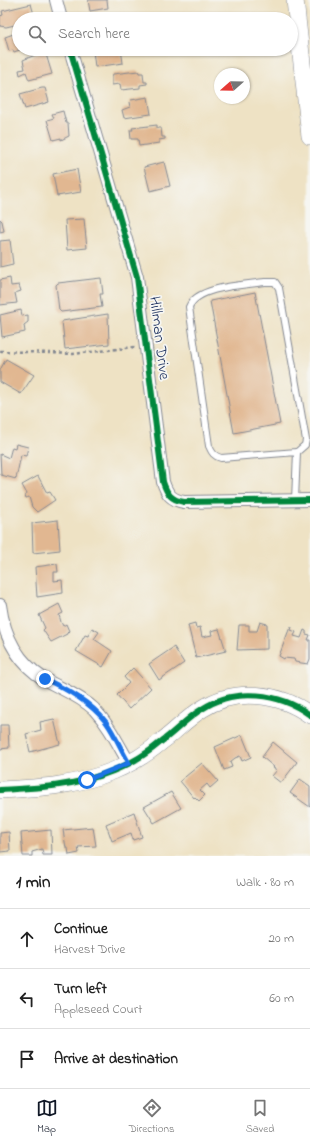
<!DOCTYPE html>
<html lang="en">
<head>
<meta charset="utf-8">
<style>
	body { margin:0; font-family:"Indie Flower",sans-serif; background:#f6f6f6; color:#222 }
	.compass { position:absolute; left:214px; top:68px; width:36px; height:36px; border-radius:50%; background:#fff; box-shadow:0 1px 3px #0004; rotate:250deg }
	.stop { position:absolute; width:12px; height:12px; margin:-9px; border:3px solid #1a73e8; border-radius:50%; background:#fff }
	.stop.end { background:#1a73e8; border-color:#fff; box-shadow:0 1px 4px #0008 }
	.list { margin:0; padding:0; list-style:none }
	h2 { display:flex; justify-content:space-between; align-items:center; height:52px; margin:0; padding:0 16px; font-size:17px }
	h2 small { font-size:13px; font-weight:400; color:#767676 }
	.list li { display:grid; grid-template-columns:26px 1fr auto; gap:12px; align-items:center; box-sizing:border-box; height:60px; padding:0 16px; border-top:1px solid #e0e0e0 }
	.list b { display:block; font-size:15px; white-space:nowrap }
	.list p { margin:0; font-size:13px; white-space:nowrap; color:#767676 }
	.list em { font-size:13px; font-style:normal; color:#767676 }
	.icon { flex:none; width:22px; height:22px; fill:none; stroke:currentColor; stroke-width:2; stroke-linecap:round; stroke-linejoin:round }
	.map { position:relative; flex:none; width:310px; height:856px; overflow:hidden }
	.search { position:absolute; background:#fff; box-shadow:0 1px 3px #0004; left:12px; right:12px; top:12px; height:44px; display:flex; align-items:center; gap:10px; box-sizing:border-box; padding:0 14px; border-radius:22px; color:#767676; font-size:15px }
	.sheet { height:232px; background:#fff }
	nav { display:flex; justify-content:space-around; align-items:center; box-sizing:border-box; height:56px; border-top:1px solid #e0e0e0; background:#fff; font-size:11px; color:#767676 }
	nav a { display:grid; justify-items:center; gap:2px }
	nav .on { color:#111827 }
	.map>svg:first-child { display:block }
	.building { fill:#e1b791 }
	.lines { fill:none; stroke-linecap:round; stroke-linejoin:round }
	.lane-casing { stroke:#848891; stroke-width:8 }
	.street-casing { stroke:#848891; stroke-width:14 }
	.secondary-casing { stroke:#848891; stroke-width:18 }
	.path { stroke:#848891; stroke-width:2.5; stroke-dasharray:3 3; stroke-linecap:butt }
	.lane { stroke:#fff; stroke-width:6 }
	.street { stroke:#fff; stroke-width:12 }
	.secondary { stroke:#fff; stroke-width:17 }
	.cycleway-casing { stroke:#f6f6f2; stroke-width:8 }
	.cycleway { stroke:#00873e; stroke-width:6 }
	.route { stroke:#1a73e8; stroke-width:5 }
	.labels { text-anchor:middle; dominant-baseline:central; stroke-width:3.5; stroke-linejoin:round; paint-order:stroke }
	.street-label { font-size:16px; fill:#1b2f5e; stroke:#f6f6f2 }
</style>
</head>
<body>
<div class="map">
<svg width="310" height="856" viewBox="0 0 310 856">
	<rect width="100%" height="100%" fill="#f6f6f2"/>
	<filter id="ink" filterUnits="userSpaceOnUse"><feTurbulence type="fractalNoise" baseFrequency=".025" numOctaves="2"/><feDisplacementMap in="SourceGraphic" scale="8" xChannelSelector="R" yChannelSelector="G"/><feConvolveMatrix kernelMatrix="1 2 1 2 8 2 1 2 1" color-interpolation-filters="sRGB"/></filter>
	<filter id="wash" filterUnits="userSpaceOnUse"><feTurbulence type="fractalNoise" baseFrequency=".012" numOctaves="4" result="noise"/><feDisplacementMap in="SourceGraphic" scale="16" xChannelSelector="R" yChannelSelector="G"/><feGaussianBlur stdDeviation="0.9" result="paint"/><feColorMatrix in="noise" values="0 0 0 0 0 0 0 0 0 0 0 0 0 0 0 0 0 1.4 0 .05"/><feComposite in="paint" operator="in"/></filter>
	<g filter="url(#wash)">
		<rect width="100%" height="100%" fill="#eee2c4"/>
		<g id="blocks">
			<path class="building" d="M88,0H107L108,8L90,11Z
				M31,4L35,18L19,19V24L6,27L0,26V16L3,15L2,11Z
				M108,16V19H90V18Z
				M19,32V49H22L14,52L13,50L9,51L5,37Z
				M110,49H121L123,63L95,67L93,51Z
				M45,51L52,74L29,80L26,72L20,75L19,70L25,69L23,60Z
				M138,71L139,73H143L144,82H147V84L140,85V88L121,90L120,84L112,85V76L113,74Z
				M42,88H45L49,102L25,109L20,94Z
				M148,97L151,114L124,118L122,110L130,107L129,102L131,100Z
				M63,111L66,123H68L69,136L61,140V138L53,140L47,120L54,118L52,114Z
				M157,125V128H161L162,137H165V139L159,140V143L139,146L138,139H131L130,130H133L132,128Z
				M164,162L170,186L150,191L144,167Z
				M77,169L81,192L57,196L53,174Z
				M0,219L2,221L4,231L0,232Z
				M84,219L87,248L67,250L65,220Z
				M10,240L13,264L0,267V241Z
				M10,278L11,286L19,285L21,291L15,293L17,303L0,305V280Z
				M101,278L103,294H100L102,307L61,312L59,310L56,285L58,283Z
				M255,292L280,424L234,433L210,301Z
				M21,310L22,316L28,315V322L24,325L25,332L2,337L0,315Z
				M108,314L109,344L65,349L62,321Z
				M6,359L34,375L21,394L0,382V370Z
				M16,444L28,447L26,456L21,455L16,479L1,475L0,454L9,458L12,447L15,448Z
				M38,476L47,493L50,492L55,500L37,512L32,507L29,497L26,498L25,495L27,494L22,485Z
				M58,520L60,550L33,553L32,523Z
				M57,564L58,572H54V581L62,580L63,593L37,597L35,567Z
				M59,604L63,613L59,615L61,622L63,626L66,624L69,631L67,633V634L51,642L43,630L45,628L39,615Z
				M260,622L267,624V649L237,650L239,625H249V631H257Z
				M195,623L196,628L200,627L202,637L212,635L211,631L219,629L226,651L196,658L188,625Z
				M290,627H292L291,630L296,632L294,636L301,638L304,630L306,631V634L310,635L308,640H310V659L308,664L295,662L294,659L284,658V659L279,656Z
				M92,628L99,632L94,639L112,651L103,667L76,651L85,635L88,636Z
				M174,647L184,663L159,680L149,664Z
				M133,668L151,688L129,709L117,695L129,683L124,677Z
				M54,719L60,744L30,752L26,734L41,730L40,722Z
				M0,725H8L9,748L0,749Z
				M242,735L251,757L242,761L240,756L235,758L230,762L232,767L224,770L215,747Z
				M273,742L297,762L281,783L272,776L277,770L273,768L274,767L262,757Z
				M202,763L218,781L210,788L207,784L200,790L205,795L199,801L195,797L194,798L180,781Z
				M300,779L310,786V807L290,793Z
				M171,792L181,808L154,823L144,807Z
				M134,812L142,837L133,840L131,833L112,841L106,824Z
				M93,827L96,846L78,847L79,853L69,855L68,848H66L63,830Z
				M51,830L52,855H43L42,849L32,852V856H23L21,833Z
				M9,832L10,851L0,852V833Z"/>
		</g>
	</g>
	<g filter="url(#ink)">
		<use href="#blocks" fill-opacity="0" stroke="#848891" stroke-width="1"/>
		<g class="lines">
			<defs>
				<path id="lane" d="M265,282H275L279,288L306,440L305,445L297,452L221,458C214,456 212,453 209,446L189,307C197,286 244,285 265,282Z
					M295,500L297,452"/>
				<path id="street" d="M56,0L61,19
					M70,49L137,277L163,482C167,494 171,500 184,502L310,500
					M0,605C4,636 17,662 44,679C61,689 79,695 94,709C109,725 118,744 129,763"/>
				<path id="secondary" d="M295,0L310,136
					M0,790C39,788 76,786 113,771C130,764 148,753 162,741C176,731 187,718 202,709C235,687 280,693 310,715"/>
			</defs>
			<use href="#lane" class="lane-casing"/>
			<use href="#street" class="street-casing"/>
			<use href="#secondary" class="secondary-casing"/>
			<path class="path" d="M0,351L73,354L135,347"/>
			<use href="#lane" class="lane"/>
			<use href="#street" class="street"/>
			<use href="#secondary" class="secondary"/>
			<defs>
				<path id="cycleway" d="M70,49L137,277L163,482C167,494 171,500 184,502L310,500
					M0,790C39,788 76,786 113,771C130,764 148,753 162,741C176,731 187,718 202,709C235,687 280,693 310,715"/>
			</defs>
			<use href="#cycleway" class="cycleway-casing"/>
			<use href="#cycleway" class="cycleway"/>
		</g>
	</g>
	<g class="lines" filter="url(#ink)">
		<path class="route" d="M45,679C68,690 90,702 106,722C115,734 121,750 129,763L87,780"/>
	</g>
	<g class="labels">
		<g class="street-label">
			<text transform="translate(159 338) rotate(83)">Hillman Drive</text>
		</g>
	</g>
</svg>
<svg class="compass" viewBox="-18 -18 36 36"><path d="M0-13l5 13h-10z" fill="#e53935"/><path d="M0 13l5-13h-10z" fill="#767676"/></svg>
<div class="stop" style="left:87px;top:780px"></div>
<div class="stop end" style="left:45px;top:679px"></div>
<div class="search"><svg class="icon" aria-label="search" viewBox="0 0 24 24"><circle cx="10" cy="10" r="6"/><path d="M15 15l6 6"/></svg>Search here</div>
</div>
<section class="sheet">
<h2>1 min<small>Walk · 80 m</small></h2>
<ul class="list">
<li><svg class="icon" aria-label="ahead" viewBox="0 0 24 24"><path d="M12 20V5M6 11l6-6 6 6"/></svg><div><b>Continue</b><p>Harvest Drive</p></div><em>20 m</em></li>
<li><svg class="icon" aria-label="left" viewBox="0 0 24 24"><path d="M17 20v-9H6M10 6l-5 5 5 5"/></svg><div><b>Turn left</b><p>Appleseed Court</p></div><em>60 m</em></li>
<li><svg class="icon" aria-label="arrive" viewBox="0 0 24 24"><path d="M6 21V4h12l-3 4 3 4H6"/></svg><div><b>Arrive at destination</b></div></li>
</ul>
</section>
<nav>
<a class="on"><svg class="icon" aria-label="map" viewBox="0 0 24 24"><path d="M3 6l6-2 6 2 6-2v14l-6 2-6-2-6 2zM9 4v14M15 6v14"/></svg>Map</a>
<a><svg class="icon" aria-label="directions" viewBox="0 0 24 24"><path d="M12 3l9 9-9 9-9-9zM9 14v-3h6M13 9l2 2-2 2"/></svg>Directions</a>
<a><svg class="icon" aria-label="saved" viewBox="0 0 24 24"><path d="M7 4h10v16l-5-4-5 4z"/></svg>Saved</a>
</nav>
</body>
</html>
